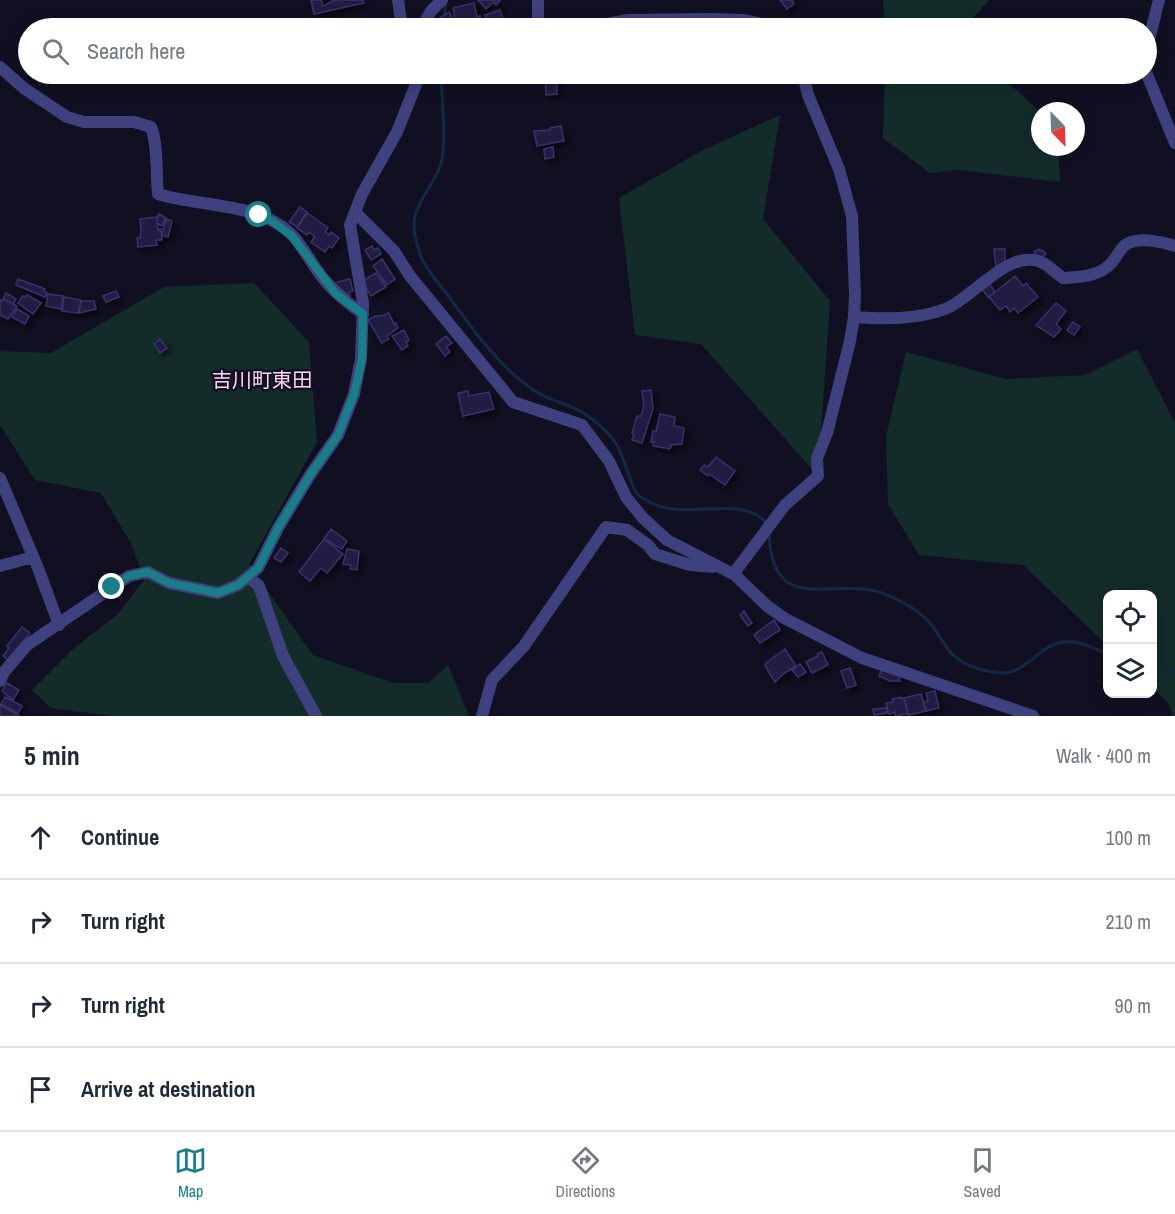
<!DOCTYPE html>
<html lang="en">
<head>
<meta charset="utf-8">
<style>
	body { margin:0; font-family:"Archivo Narrow","Noto Sans JP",sans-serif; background:#f6f6f7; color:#1f2937 }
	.controls { position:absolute; right:18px; bottom:18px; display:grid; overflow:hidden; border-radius:12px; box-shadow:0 3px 15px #0003 }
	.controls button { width:54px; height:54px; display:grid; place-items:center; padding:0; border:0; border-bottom:2px solid #e0e1e3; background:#fff; color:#1f2937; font:30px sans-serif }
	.compass { position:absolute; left:1031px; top:102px; width:54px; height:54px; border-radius:50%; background:#fff; box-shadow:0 3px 15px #0003; rotate:157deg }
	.stop { position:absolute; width:18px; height:18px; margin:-14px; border:4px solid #197e88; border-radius:50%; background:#fff }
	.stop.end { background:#197e88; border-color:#fff; box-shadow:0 2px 6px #0008 }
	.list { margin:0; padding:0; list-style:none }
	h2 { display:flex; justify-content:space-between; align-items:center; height:78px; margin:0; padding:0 24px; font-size:26px }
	h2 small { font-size:20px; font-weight:400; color:#747a83 }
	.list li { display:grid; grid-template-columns:39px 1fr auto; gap:18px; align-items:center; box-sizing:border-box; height:84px; padding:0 24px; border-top:2px solid #e0e1e3 }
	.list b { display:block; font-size:22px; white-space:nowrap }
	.list em { font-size:20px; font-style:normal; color:#747a83 }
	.icon { flex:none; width:33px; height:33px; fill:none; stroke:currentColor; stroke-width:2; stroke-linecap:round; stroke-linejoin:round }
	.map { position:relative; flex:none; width:1175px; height:716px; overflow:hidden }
	.search { position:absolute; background:#fff; box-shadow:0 3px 15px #0003; left:18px; right:18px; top:18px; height:66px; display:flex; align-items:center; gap:15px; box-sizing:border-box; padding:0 21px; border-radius:33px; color:#747a83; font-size:22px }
	.sheet { height:414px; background:#fff }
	nav { display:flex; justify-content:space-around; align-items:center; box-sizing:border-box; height:84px; border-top:2px solid #e0e1e3; background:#fff; font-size:16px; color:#747a83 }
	nav a { display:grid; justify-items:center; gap:3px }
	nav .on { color:#197e88 }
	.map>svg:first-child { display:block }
	.green { fill:#132c29 }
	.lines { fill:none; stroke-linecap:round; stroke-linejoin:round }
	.stream { stroke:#112945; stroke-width:3 }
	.building { fill:#221d42; stroke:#38316c; stroke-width:1.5; filter:url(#shadow) }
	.minor { stroke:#3e417e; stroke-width:12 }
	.route { stroke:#197e88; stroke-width:8 }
	.labels { text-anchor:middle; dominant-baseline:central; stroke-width:5; stroke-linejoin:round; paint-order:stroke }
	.quarter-label { font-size:20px; fill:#fcd6f1; stroke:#111022 }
</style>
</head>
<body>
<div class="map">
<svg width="1175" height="716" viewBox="0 0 1175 716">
	<defs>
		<filter id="shadow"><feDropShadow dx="3.5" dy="3.5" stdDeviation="3" flood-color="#0009"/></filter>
	</defs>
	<rect width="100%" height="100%" fill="#111022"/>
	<path class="green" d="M883,0H989L974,17L979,28H885Z
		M885,74H999L1040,112V147H1058L1060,182L957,170L930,173L883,138Z
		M780,115L763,219L830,301L818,476L701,344L635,335L619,198L703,150Z
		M254,283L309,342L317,442L249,565L313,655L393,683H428L448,665L469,716H111L51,708L32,690L74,648L117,615L144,580L132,545L101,493L35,480L0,425V351L51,353L164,287Z
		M1137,349L1175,423V716H1173L1169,704L1153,688L1152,594H1108L1107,645L1023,565L919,555L888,504L886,436L906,352L1006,379L1085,375Z"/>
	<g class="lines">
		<path class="stream" d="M443,28L446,2
			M441,74C442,101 446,132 442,160C438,181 419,196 415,217C412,230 417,245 421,257C427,270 438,283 447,294C473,330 498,366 535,391C551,402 572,404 588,416C599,424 610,434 617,445C624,457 631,487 638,495C641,498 647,500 650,502C684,522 742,493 766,523
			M769,535C773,621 838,573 887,595C903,602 917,609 929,622C938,632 944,646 953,655C964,666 988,673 1004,673C1027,672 1040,644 1064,642C1079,640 1093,649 1108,653
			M1152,664L1175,672"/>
	</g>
	<path class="building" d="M311,0H321L323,6L335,0H363L364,3L314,14Z
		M478,0H499L500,1L496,5L494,2L486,9Z
		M780,0H792L794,4L787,9Z
		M474,3L477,17L480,16L483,27L461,28L459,22L456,23L453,8Z
		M500,10L503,19L488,24L485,15Z
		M449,12L456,24L460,27L448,28L441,17Z
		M545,75H557V94L546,95Z
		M561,126L564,141L537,146L534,131L550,130V128Z
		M553,147L554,157L545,159L544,149Z
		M300,207L307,212L297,227L289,222Z
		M307,213L328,228L325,232L329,235L331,232L339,238L332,248L329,246L325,252L311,242L315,237L309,232L307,235L297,228Z
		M159,214L166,218L162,226L157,223V217Z
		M157,217L158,230L161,229L162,240H156L157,245L138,247L137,238H140L141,231L140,219Z
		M166,219L172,221L168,237L162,235Z
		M372,246L374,250L378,248L381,254L371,260L365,250Z
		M994,249H1005V263L996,269Z
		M1039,249L1041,251L1042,250L1046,254L1037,261L1033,255L1035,254L1034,252Z
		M382,259L395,279L387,285L373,266Z
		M376,273L386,287L371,296L362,281Z
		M1015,276L1023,286L1026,283L1038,297L1018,313L1014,308L1010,312L1006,306L1000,310L989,297Z
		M18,279L45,289L44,291L47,293L45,297L16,285Z
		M350,279L353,291L349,292L350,297L334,283Z
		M989,283L995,292L988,297L982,289Z
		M116,291L119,297L106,302L103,296Z
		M6,293L16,299L13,304L3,299Z
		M48,294L63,296L61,309L46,306Z
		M27,295L41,303L33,314L18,303L23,296L25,297Z
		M64,297L81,300L78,313L62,311Z
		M3,299L17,306L8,319L0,315V300L2,301Z
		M81,301H94L96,309L79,313Z
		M1056,303L1066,311L1056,324L1061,329L1054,337L1036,325Z
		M17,309L29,316L25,324L12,317Z
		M389,313L394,324L396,323L398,328L387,336L389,339L382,343L368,320L375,316H381Z
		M1073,322L1080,327L1074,335L1067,330Z
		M404,330L409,340L406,342L408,346L402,350L392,336Z
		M446,336L452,343L446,347L450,352L445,356L436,344Z
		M160,339L167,348L160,353L154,344Z
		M651,390L653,409L642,443L632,440L634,434L632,433L637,416H641L644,406L642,391Z
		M468,391L469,396L489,392L494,409L463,416L458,393Z
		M660,414L675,417L674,426L684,428L682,444L671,445L670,449L653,446L654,442H651L653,431L656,432Z
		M716,457L735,471L725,485L709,474L708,476L700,470L704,465L708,467Z
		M331,529L347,541L342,549L324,539Z
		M324,539L343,554L327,573L321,568L310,581L299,572Z
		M281,548L288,553L281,562L274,558Z
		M347,549L359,551L357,570L350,569L351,565L343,564Z
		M744,611L752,623L748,626L740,615Z
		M774,620L780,630L760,643L754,635Z
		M22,627L30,633L8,660L3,656L9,648L7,646Z
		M785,649L796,666L783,674L775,682L765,666L766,663Z
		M822,652L828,665L812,673L806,662L818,656L817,654Z
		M884,663L902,670L899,678L900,681H890L879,676Z
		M800,664L806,672L798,677L792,670Z
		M850,668L856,685L847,688L841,671Z
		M7,683L19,690L13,700L2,691Z
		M935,691L939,708L926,711L924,702L928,701L926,693Z
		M921,694L926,711L908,715L904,698Z
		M5,697L22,706L18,713L1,704Z
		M901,697L902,699L904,698L908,713L897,716H895V712L889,714L886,703L893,702L892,699Z
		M0,705L20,716H0Z
		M887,708V713L874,715L873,709Z"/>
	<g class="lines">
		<path class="minor" d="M398,0L402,28
			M421,28L431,11L442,0
			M538,28V0
			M585,28L628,20L710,19L743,20L782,28
			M1146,51L1159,0
			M0,67L25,89L67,117L84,122H134L151,127C158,143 156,174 158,194C199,207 261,202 293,236C302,246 309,259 317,270C330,289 345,301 363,314
			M1146,72L1175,143
			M356,213L394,251L410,276L513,402L582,425L609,461L626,497L643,518L667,540L735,575L767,606L784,618L862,658L1033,716
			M854,317C884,319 916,320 945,309C973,299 1011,244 1045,264C1051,268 1057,274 1063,278C1077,277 1095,277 1107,267C1115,262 1118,251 1125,245C1137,236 1162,242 1175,246
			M0,478L38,568L59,625
			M0,566L33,557
			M735,575L737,569L785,505L818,476L817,458L827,433L850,341L854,317L855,295L852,216L839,169L808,95L803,74
			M249,577L259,586L283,656L316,716
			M0,681L4,672L27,645L129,576L148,572L169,583L218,593L238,585L258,568L278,528L310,475L338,435L354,394L361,359L363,303L350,225L362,194L397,132L420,74
			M482,716L492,680L524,646L606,527L627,530L648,545L655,554L690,565L713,567"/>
	</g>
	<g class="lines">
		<path class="route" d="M112,587L129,576L148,572L169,583L218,593L238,585L258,568L278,528L310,475L338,435L354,394L362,359L363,314L336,294L292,236L272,221L259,215"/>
	</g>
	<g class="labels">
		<g class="quarter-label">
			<text x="262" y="379">吉川町東田</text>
		</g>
	</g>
</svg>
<div class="controls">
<button><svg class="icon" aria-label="locate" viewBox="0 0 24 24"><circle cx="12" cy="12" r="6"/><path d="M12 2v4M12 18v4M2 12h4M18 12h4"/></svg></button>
<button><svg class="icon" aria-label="layers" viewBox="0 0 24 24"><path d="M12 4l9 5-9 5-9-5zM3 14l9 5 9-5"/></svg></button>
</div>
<svg class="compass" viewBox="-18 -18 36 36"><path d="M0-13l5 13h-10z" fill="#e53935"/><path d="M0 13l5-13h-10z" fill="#747a83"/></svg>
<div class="stop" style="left:259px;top:215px"></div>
<div class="stop end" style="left:112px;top:587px"></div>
<div class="search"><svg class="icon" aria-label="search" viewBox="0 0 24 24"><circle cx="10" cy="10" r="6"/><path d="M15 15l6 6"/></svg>Search here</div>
</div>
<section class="sheet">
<h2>5 min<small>Walk · 400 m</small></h2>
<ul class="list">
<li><svg class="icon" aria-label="ahead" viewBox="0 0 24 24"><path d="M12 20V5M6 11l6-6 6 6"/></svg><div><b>Continue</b></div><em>100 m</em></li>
<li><svg class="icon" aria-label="right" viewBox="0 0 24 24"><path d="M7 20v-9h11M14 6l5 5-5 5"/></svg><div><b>Turn right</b></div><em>210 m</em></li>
<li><svg class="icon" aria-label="right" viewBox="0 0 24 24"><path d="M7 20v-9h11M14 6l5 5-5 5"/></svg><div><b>Turn right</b></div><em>90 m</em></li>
<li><svg class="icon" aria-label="arrive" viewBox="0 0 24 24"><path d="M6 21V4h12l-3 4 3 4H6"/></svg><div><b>Arrive at destination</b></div></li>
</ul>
</section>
<nav>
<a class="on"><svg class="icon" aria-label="map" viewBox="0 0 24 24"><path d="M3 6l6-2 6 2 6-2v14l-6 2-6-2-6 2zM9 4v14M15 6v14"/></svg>Map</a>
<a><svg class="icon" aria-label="directions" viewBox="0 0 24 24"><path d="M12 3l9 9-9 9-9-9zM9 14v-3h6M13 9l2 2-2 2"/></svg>Directions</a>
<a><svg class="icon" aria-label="saved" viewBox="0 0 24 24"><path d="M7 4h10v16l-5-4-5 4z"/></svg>Saved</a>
</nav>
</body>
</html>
